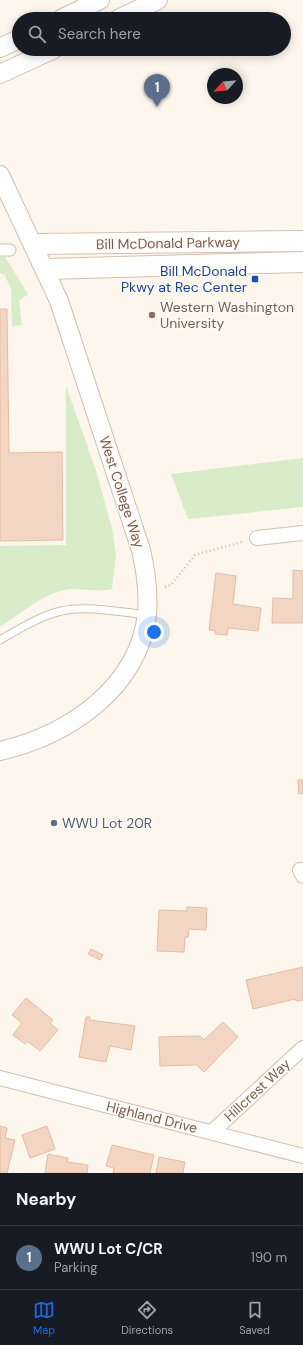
<!DOCTYPE html>
<html lang="en">
<head>
<meta charset="utf-8">
<style>
	body { margin:0; font-family:"DM Sans",sans-serif; background:#20242c; color:#f1f3f6 }
	.compass { position:absolute; left:207px; top:68px; width:36px; height:36px; border-radius:50%; background:#171b24; box-shadow:0 2px 10px #0003; rotate:244deg }
	.you { position:absolute; left:154px; top:632px; width:14px; height:14px; margin:-10px; border:3px solid #fff; border-radius:50%; background:#1a73e8; box-shadow:0 0 0 6px #1a73e833 }
	.badge { display:grid; place-items:center; width:26px; height:26px; border-radius:50%; background:#2563eb; color:#fff; font-size:13px; font-weight:700 }
	.pin { position:absolute; translate:-50% -33px; filter:drop-shadow(0 1px 2px #0008) }
	.pin::after { content:''; position:absolute; top:21px; width:14px; height:12px; background:inherit; clip-path:polygon(0 0,100% 0,50% 100%) }
	.list { margin:0; padding:0; list-style:none }
	h2 { display:flex; justify-content:space-between; align-items:center; height:52px; margin:0; padding:0 16px; font-size:17px }
	h2 small { font-size:13px; font-weight:400; color:#9ea1a6 }
	.list li { display:grid; grid-template-columns:26px 1fr auto; gap:12px; align-items:center; box-sizing:border-box; height:64px; padding:0 16px; border-top:1px solid #363941 }
	.list b { display:block; font-size:15px; white-space:nowrap }
	.list p { margin:0; font-size:13px; white-space:nowrap; color:#9ea1a6 }
	.list em { font-size:13px; font-style:normal; color:#9ea1a6 }
	.icon { flex:none; width:22px; height:22px; fill:none; stroke:currentColor; stroke-width:2; stroke-linecap:round; stroke-linejoin:round }
	.map { position:relative; flex:none; width:303px; height:1173px; overflow:hidden }
	.search { position:absolute; background:#171b24; box-shadow:0 2px 10px #0003; left:12px; right:12px; top:12px; height:44px; display:flex; align-items:center; gap:10px; box-sizing:border-box; padding:0 14px; border-radius:22px; color:#9ea1a6; font-size:15px }
	.sheet { height:116px; background:#171b24 }
	nav { display:flex; justify-content:space-around; align-items:center; box-sizing:border-box; height:56px; border-top:1px solid #363941; background:#171b24; font-size:11px; color:#9ea1a6 }
	nav a { display:grid; justify-items:center; gap:2px }
	nav .on { color:#2563eb }
	.map>svg:first-child { display:block }
	.green { fill:#d8ecc9 }
	.building { fill:#f3d5c3; stroke:#e6bba3 }
	.lines { fill:none; stroke-linecap:round; stroke-linejoin:round }
	.service-casing { stroke:#d1beb0; stroke-width:9 }
	.pedestrian-casing { stroke:#d1beb0; stroke-width:13 }
	.minor-casing { stroke:#d1beb0; stroke-width:16 }
	.tertiary-casing { stroke:#d1beb0; stroke-width:20 }
	.secondary-casing { stroke:#d6c0b0; stroke-width:22 }
	.path { stroke:#d9b8a5; stroke-width:2.5; stroke-dasharray:1 3; stroke-linecap:butt }
	.service { stroke:#fff; stroke-width:7 }
	.pedestrian { stroke:#fff; stroke-width:11 }
	.minor { stroke:#fff; stroke-width:14 }
	.tertiary { stroke:#fff; stroke-width:18 }
	.secondary { stroke:#fff; stroke-width:20 }
	.transit-dot { fill:#1a4fb4; stroke:#fffaf3; stroke-width:1.5 }
	.education-dot { fill:#8d6e63; stroke:#fffaf3; stroke-width:1.5 }
	.service-dot { fill:#5c6f8a; stroke:#fffaf3; stroke-width:1.5 }
	.labels { text-anchor:middle; dominant-baseline:central; stroke-width:3; stroke-linejoin:round; paint-order:stroke }
	.street-label { font-size:14px; fill:#7a5c4d; stroke:#fffaf3 }
	.transit-label { font-size:14px; fill:#164399; stroke:#fffaf3; text-anchor:end }
	.education-label { font-size:14px; fill:#785e54; stroke:#fffaf3; text-anchor:start }
	.service-label { font-size:14px; fill:#4e5e75; stroke:#fffaf3; text-anchor:start }
</style>
</head>
<body>
<div class="map">
<svg width="303" height="1173" viewBox="0 0 303 1173">
	<rect width="100%" height="100%" fill="#fdf6ec"/>
	<path class="green" d="M0,257H5L28,294L19,301L22,325L12,326L11,290L5,275L0,273Z
		M66,386L96,470L112,529L116,555L112,589C98,592 86,589 72,589C45,591 22,613 0,627V546L66,545Z
		M303,458V507L188,519L171,474Z"/>
	<path class="building" d="M0,309H7L9,453L62,452L63,540L0,541Z
		M293,570L303,571V623H272L273,598L293,599Z
		M216,573L236,576L233,604L261,608L258,631L228,628L227,635L215,634V631L209,630Z
		M298,780H303V793L299,794Z
		M187,907L207,908L206,930L189,929L188,937H185L184,952L157,951L159,910L187,911Z
		M91,949L103,955L100,960L88,954Z
		M303,967V1000L296,1001L295,999L253,1009L246,980Z
		M26,998L53,1020L50,1023L58,1030L40,1051L27,1041L25,1044L13,1035L22,1023L12,1015Z
		M86,1017H90V1020L135,1026L131,1050L110,1046L106,1062L79,1057Z
		M223,1022L238,1037L204,1072L197,1065L160,1066L159,1037L200,1036L204,1040Z
		M0,1126L7,1128L5,1138L15,1140L7,1173H0Z
		M47,1126L55,1149L30,1158L22,1135Z
		M112,1145L154,1155L150,1173H113L114,1168L106,1166Z
		M48,1154L68,1158L67,1162L88,1165L87,1173H45Z
		M159,1157L185,1162L183,1173H156Z"/>
	<g class="lines">
		<defs>
			<path id="service" d="M0,640C19,629 40,616 61,611C88,605 119,612 147,615"/>
			<path id="pedestrian" d="M0,250H10"/>
			<path id="minor" d="M257,538L303,533
				M303,870H300L303,876
				M0,1078L303,1156
				M212,1132L303,1048"/>
			<path id="tertiary" d="M61,19L100,0
				M118,19L158,0
				M0,48L19,39
				M0,74L54,49
				M0,175L59,301L141,550C146,572 149,592 147,614C138,689 68,735 0,751"/>
			<path id="secondary" d="M34,244L303,241
				M46,269L303,262"/>
		</defs>
		<use href="#service" class="service-casing"/>
		<use href="#pedestrian" class="pedestrian-casing"/>
		<use href="#minor" class="minor-casing"/>
		<use href="#tertiary" class="tertiary-casing"/>
		<use href="#secondary" class="secondary-casing"/>
		<path class="path" d="M165,587L171,585L195,555L242,542"/>
		<use href="#service" class="service"/>
		<use href="#pedestrian" class="pedestrian"/>
		<use href="#minor" class="minor"/>
		<use href="#tertiary" class="tertiary"/>
		<use href="#secondary" class="secondary"/>
	</g>
	<rect class="transit-dot" x="251" y="275" width="8" height="8" rx="2"/>
	<circle class="education-dot" cx="152" cy="315" r="4"/>
	<circle class="service-dot" cx="54" cy="823" r="4"/>
	<g class="labels">
		<g class="street-label">
			<text transform="translate(168 243) rotate(-1)">Bill McDonald Parkway</text>
			<text transform="translate(122 492) rotate(72)">West College Way</text>
			<text transform="translate(257 1090) rotate(-43)">Hillcrest Way</text>
			<text transform="translate(152 1117) rotate(14)">Highland Drive</text>
		</g>
		<g class="transit-label">
			<text x="247" y="271">Bill McDonald<tspan x="247" dy="16">Pkwy at Rec Center</tspan></text>
		</g>
		<g class="education-label">
			<text x="160" y="307">Western Washington<tspan x="160" dy="16">University</tspan></text>
		</g>
		<g class="service-label">
			<text x="62" y="823">WWU Lot 20R</text>
		</g>
	</g>
</svg>
<svg class="compass" viewBox="-18 -18 36 36"><path d="M0-13l5 13h-10z" fill="#e53935"/><path d="M0 13l5-13h-10z" fill="#9ea1a6"/></svg>
<div class="you"></div>
<div class="pin badge" style="left:157px;top:107px;background:#5c6f8a">1</div>
<div class="search"><svg class="icon" aria-label="search" viewBox="0 0 24 24"><circle cx="10" cy="10" r="6"/><path d="M15 15l6 6"/></svg>Search here</div>
</div>
<section class="sheet">
<h2>Nearby<small></small></h2>
<ul class="list">
<li><span class="badge" style="background:#5c6f8a">1</span><div><b>WWU Lot C/CR</b><p>Parking</p></div><em>190 m</em></li>
</ul>
</section>
<nav>
<a class="on"><svg class="icon" aria-label="map" viewBox="0 0 24 24"><path d="M3 6l6-2 6 2 6-2v14l-6 2-6-2-6 2zM9 4v14M15 6v14"/></svg>Map</a>
<a><svg class="icon" aria-label="directions" viewBox="0 0 24 24"><path d="M12 3l9 9-9 9-9-9zM9 14v-3h6M13 9l2 2-2 2"/></svg>Directions</a>
<a><svg class="icon" aria-label="saved" viewBox="0 0 24 24"><path d="M7 4h10v16l-5-4-5 4z"/></svg>Saved</a>
</nav>
</body>
</html>
